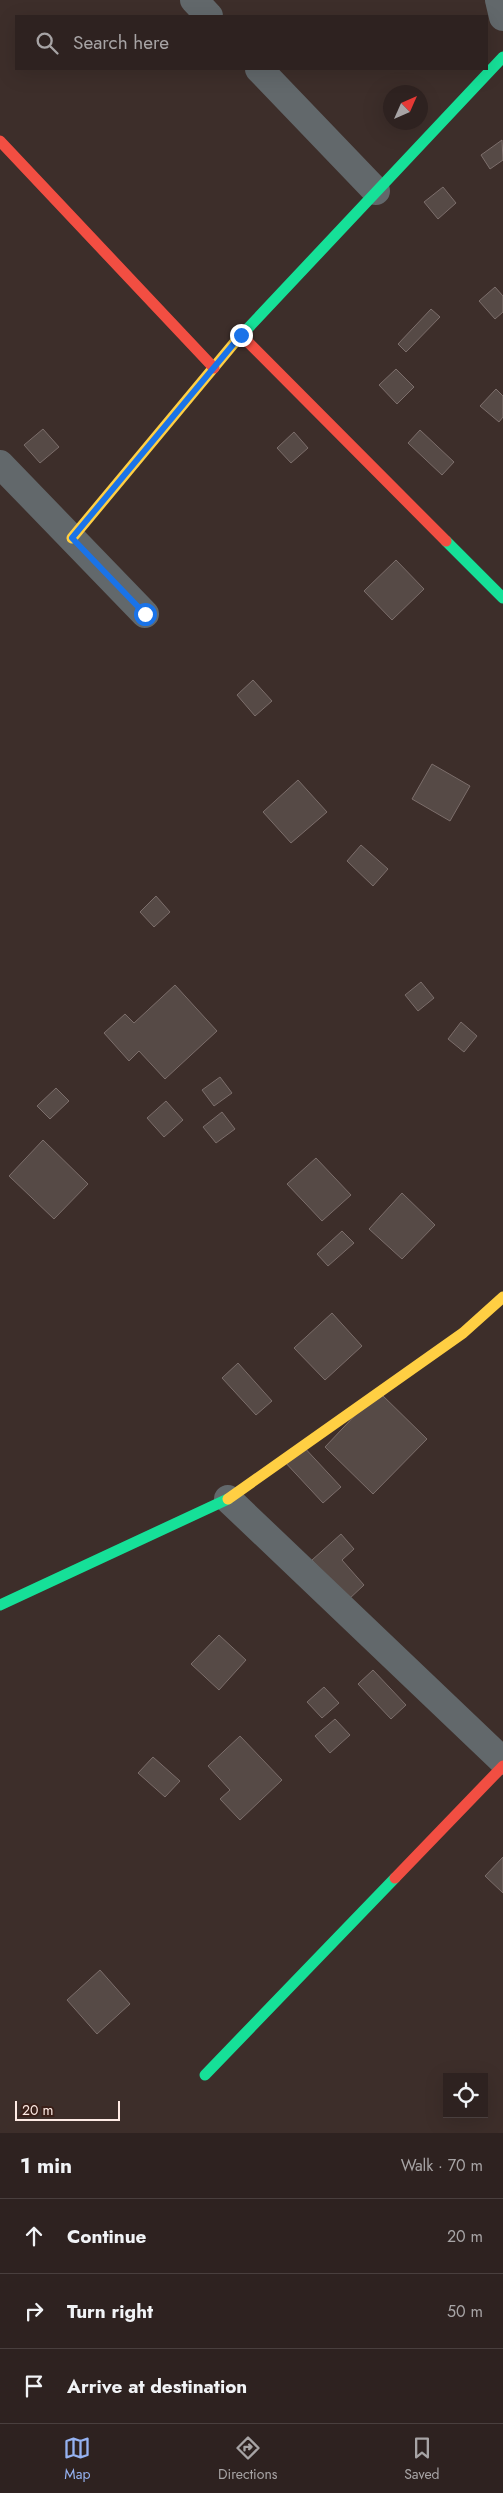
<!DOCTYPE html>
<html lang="en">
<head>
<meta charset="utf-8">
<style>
	body { margin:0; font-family:Jost,sans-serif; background:#362a29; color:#f1f3f6 }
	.controls { position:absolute; right:15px; bottom:15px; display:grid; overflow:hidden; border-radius:0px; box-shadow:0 5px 20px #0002 }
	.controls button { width:45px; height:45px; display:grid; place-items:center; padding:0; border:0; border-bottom:1px solid #493f3e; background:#2e2220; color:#f1f3f6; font:25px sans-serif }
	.compass { position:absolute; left:383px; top:85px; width:45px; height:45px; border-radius:50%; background:#2e2220; box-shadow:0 5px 20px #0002; rotate:45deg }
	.scale { position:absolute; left:15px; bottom:12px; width:105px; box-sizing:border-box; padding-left:5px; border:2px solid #feebe5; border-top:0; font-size:14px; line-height:18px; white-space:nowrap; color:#feebe5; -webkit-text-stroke:4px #3a1f18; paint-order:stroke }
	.stop { position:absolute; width:15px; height:15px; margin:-11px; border:4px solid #1a73e8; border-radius:50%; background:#fff }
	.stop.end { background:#1a73e8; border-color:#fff; box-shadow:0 1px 5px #0008 }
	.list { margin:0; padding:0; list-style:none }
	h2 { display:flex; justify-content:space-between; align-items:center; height:65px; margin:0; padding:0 20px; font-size:21px }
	h2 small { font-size:16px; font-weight:400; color:#a7a4a5 }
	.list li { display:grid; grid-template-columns:32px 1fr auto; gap:15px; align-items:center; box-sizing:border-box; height:75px; padding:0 20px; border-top:1px solid #493f3e }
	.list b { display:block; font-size:19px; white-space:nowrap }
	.list em { font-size:16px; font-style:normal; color:#a7a4a5 }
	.icon { flex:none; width:28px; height:28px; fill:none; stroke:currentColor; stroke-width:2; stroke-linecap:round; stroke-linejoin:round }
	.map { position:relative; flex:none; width:503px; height:2133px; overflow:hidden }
	.search { position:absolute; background:#2e2220; box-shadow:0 5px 20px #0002; left:15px; right:15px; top:15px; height:55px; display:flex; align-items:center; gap:12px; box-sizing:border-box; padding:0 18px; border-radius:0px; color:#a7a4a5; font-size:19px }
	.sheet { height:290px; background:#2e2220 }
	nav { display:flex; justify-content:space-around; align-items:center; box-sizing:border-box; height:70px; border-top:1px solid #493f3e; background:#2e2220; font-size:14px; color:#a7a4a5 }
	nav a { display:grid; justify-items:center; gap:2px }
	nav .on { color:#95b2f1 }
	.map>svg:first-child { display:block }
	.building { fill:#564a46; stroke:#7c6e6b }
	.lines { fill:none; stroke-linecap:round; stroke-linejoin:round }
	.street { stroke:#62686b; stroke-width:28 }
	.fast { stroke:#16e098; stroke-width:11 }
	.slow { stroke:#ffcf43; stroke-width:11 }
	.jam { stroke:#f24e42; stroke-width:11 }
	.route { stroke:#1a73e8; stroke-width:6 }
</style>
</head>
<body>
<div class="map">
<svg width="503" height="2133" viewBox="0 0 503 2133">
	<rect width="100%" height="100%" fill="#3d2e2a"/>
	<path class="building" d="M502,140L503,160L490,169L481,155Z
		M443,187L456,203L438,219L424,202Z
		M495,287L503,296V312L495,319L479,301Z
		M431,309L440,317L406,352L398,344Z
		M396,369L414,387L397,404L379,385Z
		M496,389L503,396V417L499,422L480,406Z
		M43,429L59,447L40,463L24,445Z
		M420,430L454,462L442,475L408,443Z
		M294,432L308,448L291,463L277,448Z
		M396,560L424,589L392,620L364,591Z
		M253,680L272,701L255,716L237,695Z
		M432,764L470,786L450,821L412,799Z
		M298,780L327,812L291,843L263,812Z
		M361,845L388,869L373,886L347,861Z
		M156,896L170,912L154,927L140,912Z
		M421,982L434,998L418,1011L405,995Z
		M175,985L217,1031L165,1079L139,1051L129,1061L104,1033L125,1014L134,1023Z
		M461,1022L477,1036L464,1052L448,1039Z
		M220,1077L232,1093L214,1106L202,1090Z
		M56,1088L69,1101L50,1119L37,1106Z
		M166,1101L183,1120L164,1137L147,1118Z
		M222,1112L235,1129L216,1143L203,1127Z
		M43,1140L88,1184L54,1219L9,1176Z
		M316,1158L351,1195L322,1221L287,1184Z
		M402,1193L435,1225L402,1259L369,1229Z
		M342,1231L354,1243L328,1266L317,1254Z
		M332,1313L362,1346L325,1380L294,1348Z
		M238,1363L272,1401L256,1415L222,1378Z
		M378,1391L427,1439L373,1494L325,1447Z
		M301,1444L341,1487L323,1503L283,1460Z
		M341,1534L354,1549L342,1560L364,1585L348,1600L312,1560Z
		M219,1635L246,1660L219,1690L191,1664Z
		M373,1670L406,1705L391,1719L358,1684Z
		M324,1687L339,1703L322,1718L307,1702Z
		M335,1719L350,1735L330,1753L315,1736Z
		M240,1736L282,1780L240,1820L220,1799L230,1790L208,1766Z
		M153,1757L180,1781L165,1797L138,1773Z
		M503,1857V1893L485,1876Z
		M100,1970L130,2004L97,2034L67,2000Z"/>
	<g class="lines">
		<path class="street" d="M194,0L209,16
			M499,0L503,17
			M259,69L376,191
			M0,464L145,614
			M228,1499L503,1761"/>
		<path class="fast" d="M235,342L503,57
			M446,541L503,598
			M0,1605L228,1499
			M205,2075L395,1878"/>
		<path class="slow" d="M72,538L235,342
			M228,1499L463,1333L503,1297"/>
		<path class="jam" d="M0,141L214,368
			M241,335L446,541
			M395,1878L503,1766"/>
	</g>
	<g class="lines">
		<path class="route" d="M145,614L72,538L241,335"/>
	</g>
</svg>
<div class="controls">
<button><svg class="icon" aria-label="locate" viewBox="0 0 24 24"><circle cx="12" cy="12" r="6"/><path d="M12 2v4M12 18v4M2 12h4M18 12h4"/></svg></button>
</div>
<svg class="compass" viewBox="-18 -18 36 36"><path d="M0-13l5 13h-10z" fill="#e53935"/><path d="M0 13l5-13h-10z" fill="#a7a4a5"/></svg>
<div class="scale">20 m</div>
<div class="stop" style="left:145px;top:614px"></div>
<div class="stop end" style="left:241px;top:335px"></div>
<div class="search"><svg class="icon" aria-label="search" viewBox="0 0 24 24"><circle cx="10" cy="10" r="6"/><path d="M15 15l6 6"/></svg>Search here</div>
</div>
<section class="sheet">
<h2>1 min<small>Walk · 70 m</small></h2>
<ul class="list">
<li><svg class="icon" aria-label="ahead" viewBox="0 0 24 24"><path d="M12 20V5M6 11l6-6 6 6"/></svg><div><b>Continue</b></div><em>20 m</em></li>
<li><svg class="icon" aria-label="right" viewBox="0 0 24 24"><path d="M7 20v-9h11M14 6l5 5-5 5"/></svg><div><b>Turn right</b></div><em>50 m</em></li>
<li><svg class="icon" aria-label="arrive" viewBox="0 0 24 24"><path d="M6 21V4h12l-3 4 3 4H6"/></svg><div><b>Arrive at destination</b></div></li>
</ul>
</section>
<nav>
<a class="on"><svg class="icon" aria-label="map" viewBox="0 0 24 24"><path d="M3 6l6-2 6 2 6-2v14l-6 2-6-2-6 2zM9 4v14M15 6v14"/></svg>Map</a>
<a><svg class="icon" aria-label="directions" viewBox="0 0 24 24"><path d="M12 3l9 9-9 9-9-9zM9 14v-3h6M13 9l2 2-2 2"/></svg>Directions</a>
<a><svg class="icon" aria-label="saved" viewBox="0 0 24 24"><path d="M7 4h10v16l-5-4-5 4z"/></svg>Saved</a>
</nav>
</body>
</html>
